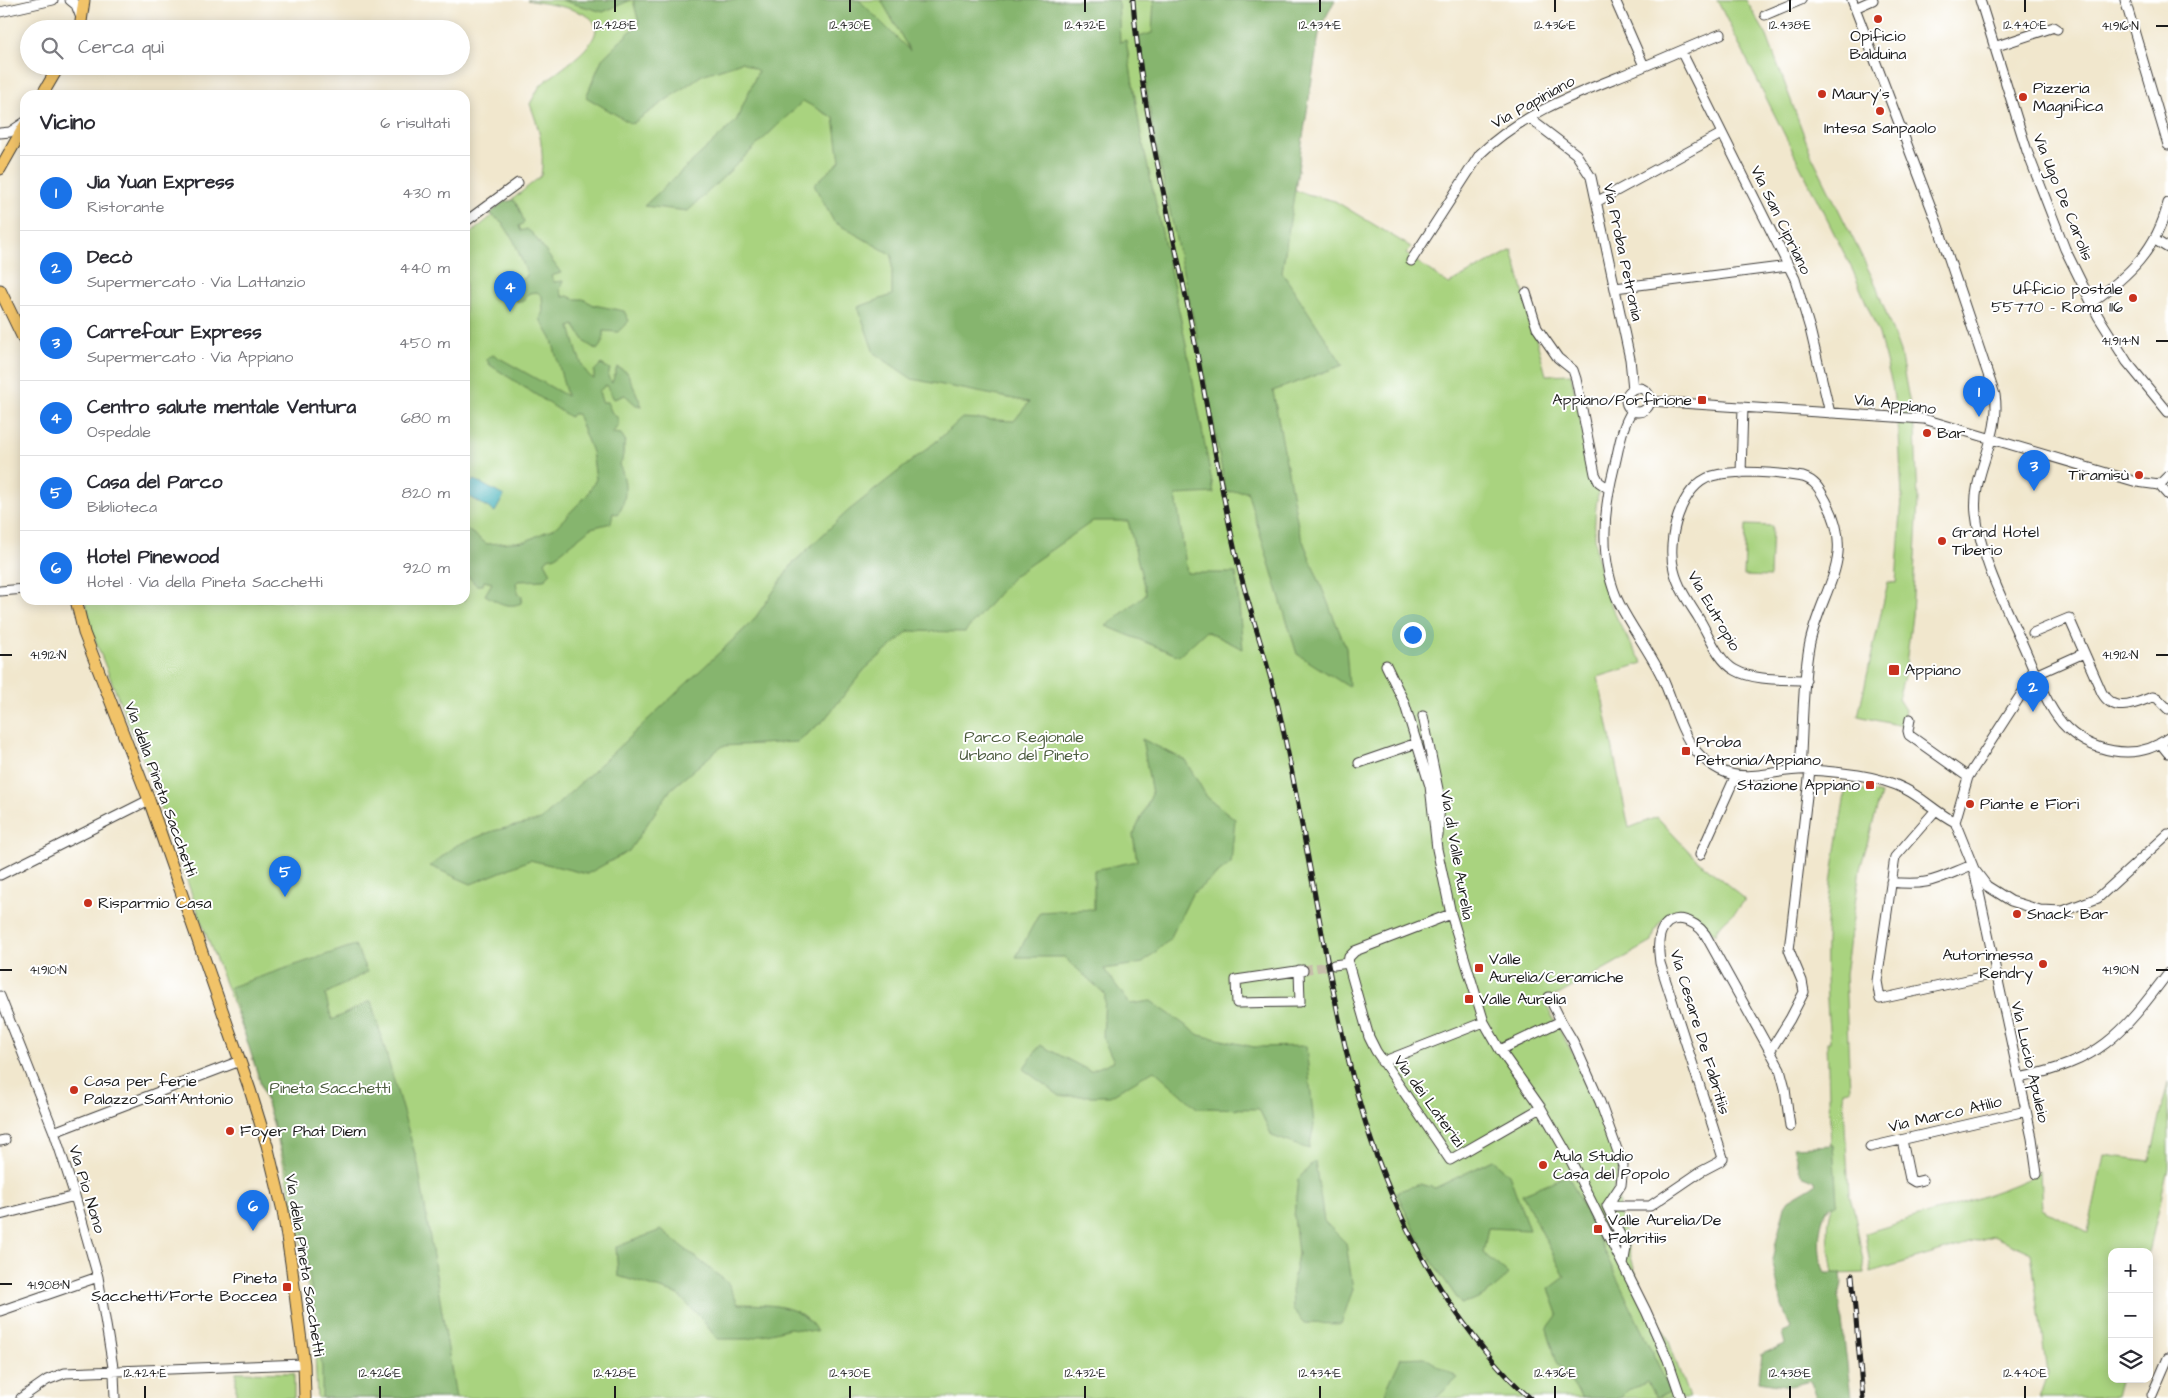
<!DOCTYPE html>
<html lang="it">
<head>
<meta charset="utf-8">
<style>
	body { margin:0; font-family:"Architects Daughter",sans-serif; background:#f2f2f3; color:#2b2b33 }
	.controls { position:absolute; right:15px; bottom:15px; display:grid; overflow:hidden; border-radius:10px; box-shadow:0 2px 12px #0003 }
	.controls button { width:45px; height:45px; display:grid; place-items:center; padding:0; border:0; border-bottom:1px solid #e1e1e2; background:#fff; color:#2b2b33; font:25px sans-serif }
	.you { position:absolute; left:1412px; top:634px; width:18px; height:18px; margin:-12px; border:4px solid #fff; border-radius:50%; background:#1a73e8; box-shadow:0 0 0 8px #1a73e833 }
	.badge { display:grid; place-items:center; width:32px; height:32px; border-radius:50%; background:#1a73e8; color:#fff; font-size:16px; font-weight:700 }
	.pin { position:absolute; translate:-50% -41px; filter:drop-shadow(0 1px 2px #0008) }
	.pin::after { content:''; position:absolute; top:26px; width:18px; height:15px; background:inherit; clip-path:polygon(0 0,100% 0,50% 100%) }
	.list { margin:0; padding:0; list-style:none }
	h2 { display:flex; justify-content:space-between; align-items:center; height:65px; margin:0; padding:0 20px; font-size:21px }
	h2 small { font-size:16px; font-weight:400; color:#7c7c81 }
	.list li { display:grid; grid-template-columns:32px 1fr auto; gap:15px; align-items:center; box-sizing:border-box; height:75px; padding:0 20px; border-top:1px solid #e1e1e2 }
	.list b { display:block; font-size:19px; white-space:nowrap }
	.list p { margin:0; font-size:16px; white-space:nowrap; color:#7c7c81 }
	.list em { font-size:16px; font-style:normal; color:#7c7c81 }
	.icon { flex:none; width:28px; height:28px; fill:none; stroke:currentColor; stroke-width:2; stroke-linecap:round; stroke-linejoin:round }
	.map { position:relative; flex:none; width:2168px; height:1398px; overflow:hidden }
	.search { position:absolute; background:#fff; box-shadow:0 2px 12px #0003; left:20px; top:20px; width:450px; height:55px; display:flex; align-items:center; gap:12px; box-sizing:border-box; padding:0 18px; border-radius:28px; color:#7c7c81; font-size:19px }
	.panel { position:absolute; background:#fff; box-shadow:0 2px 12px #0003; left:20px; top:90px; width:450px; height:515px; border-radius:15px }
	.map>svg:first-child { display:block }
	.green { fill:#a9d37f; stroke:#62784e }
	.forest { fill:#86b56e; stroke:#516845 }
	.water { fill:#3badb5; stroke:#2c6468 }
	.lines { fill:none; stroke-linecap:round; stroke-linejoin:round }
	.minor-tunnel { stroke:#c6beaa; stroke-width:9; stroke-dasharray:9 4.5; stroke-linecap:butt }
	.minor-casing { stroke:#3c3a37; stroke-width:11 }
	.major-casing { stroke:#3c3a37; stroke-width:13 }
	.minor { stroke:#fff; stroke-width:9 }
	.major { stroke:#f1c369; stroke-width:11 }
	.rail-casing { stroke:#1c1c1c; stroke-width:5 }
	.rail { stroke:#fff; stroke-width:3; stroke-dasharray:9; stroke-linecap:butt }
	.ticks { fill:none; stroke:#1c1c1c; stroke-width:2 }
	.poi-dot { fill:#c8321e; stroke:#fff; stroke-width:2 }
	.labels { text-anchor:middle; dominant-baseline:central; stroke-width:4; stroke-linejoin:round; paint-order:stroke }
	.poi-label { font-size:16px; fill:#1c1c1c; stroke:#fff; text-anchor:start }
	.street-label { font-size:16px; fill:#1c1c1c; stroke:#fff }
	.park-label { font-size:16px; fill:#4d5c3f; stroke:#fff }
	.ticks-label { font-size:12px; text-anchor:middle; fill:#1c1c1c; stroke:#fff; stroke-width:4; stroke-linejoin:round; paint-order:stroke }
</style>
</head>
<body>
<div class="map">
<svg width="2168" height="1398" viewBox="0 0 2168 1398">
	<rect width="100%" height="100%" fill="#fff"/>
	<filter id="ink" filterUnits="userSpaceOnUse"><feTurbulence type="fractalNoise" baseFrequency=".02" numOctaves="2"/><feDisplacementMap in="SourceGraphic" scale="10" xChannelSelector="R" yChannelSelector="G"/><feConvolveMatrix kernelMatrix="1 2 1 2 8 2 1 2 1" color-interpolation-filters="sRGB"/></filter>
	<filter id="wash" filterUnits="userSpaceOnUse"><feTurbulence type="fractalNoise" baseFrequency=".0096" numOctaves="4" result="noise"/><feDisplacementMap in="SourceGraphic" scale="20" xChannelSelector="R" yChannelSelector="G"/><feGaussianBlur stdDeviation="1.12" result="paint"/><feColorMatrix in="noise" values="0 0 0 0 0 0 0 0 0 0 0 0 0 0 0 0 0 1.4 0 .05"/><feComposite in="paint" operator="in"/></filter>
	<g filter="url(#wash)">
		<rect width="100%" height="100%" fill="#f1e7cd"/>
		<path class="green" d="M527,0H1326L1320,5L1295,191L1335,201L1411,247L1406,254L1449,284L1512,250L1546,375L1571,374L1593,481L1599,489C1585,555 1607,609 1643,663L1598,677L1629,828L1657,817L1695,858L1745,899C1737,914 1721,920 1715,935C1695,910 1658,903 1652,942L1560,994L1543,1000L1572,1052L1620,1166L1613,1191L1619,1201V1214L1635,1271L1668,1339L1689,1398H317L314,1330L299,1229L275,1129L248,1043L204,929L154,787L91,630L85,601L465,600V238L541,176C545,149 539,128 530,104C534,97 537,89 542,84C555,72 623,33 584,14C568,6 545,4 527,0Z
			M1717,0H1746L1767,36L1811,154L1875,283L1900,352L1915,431L1918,500L1912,615L1905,672L1898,699L1905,710L1902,726L1858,716L1888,582L1896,583L1902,498L1899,433L1892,385L1879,334L1853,271Z
			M1746,525L1772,526L1770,577L1744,576Z
			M1846,786L1881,794L1860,869L1845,974L1850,1090L1843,1091L1849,1194L1854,1210L1865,1273L1833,1274C1830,1250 1824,1227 1833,1204L1827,1042H1830C1827,1008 1825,973 1826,939C1828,887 1839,836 1846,786Z
			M2168,1082V1168L2149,1252H2112V1379H2121L2116,1398H2039L2047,1374L2031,1253L1993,1236L1871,1272L1865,1233C1892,1225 2027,1186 2040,1171L2042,1209L2088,1232L2104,1155L2150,1161Z
			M236,1372L294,1373V1398H236Z"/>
		<path class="forest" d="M561,0H631L603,12Z
			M633,0H859L910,51L881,0H1118L1120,42L1126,40L1141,135L1184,334L1214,493L1176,495L1187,573H1236L1243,649L1206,631L1179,656L1106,626L1146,594L1128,521H1093L1015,575L965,632L909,631L865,669L824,720L797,742L722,746L671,789L629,851L587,874L530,860L471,884L430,866L457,845L493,831L541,820L753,621L793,563L848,511L938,440L962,418L1014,421L1029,402L912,379L874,353L858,307L892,295V255L834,222L814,185L840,161L834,118L803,101L688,211L644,206L736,121L758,71L742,62L702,75L632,124L586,97L602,59L639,23Z
			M1154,0H1335L1320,28L1282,272L1343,365L1273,391L1299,531L1346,648L1349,687L1297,654L1247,491L1226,492L1196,332L1153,133L1139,37L1152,33Z
			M514,200C519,208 522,214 524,223L519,226L521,231L527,229L533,234L561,273L551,276L554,282L563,281L560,290L563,297L568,296L574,299H583L594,305L624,311L629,321L618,332L603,331V342L597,350L586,343L574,325L570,327C575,342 580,372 594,379V371L601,364L610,369L608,377L612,383L617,367L627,372L642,406L636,405L625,395L614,399L606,385L599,391L602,402H607L612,413L618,418V426L612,433L621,434L625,440L622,461L619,465C627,479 628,502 617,514L613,513L611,523L591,528L556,556L548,558L545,562L551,573L544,580L518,581L516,583L519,595L522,596L521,603C508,609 497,602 485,595L492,583L484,581L483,585H476L465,573V528L487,544L526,541L556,527L588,494L596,479L592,452L577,414H573L570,417L490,365L487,360L488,357L494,355L567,396L552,340L540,319L543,311L542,296L537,292L529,293L522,302L516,301L509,291L511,287L527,276L526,271L514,241L502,222L490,214L503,202Z
			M1142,739L1185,760L1207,797L1235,819L1231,863L1192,894L1170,939L1143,963L1104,969L1130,1004L1151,1001L1199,1035L1254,1047L1306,1046L1314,1125L1309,1149L1272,1136L1259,1109L1197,1108L1154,1070L1110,1096H1060L1023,1069L1040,1045L1090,1071L1114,1061L1103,1039L1105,994L1064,957H1016L1040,912L1094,909V870L1137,861L1133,835L1152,794Z
			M355,945L367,972L325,994L332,1020L371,1001L418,1164L456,1398H322V1368L300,1208L230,987Z
			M1833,1145L1837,1201L1836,1205L1829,1207C1817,1222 1817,1256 1825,1273H1841L1842,1283L1839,1296L1851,1398H1815L1816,1394L1810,1381L1790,1386L1759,1381L1762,1354L1785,1344L1782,1333L1791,1329L1782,1306L1772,1259L1785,1206L1789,1200L1816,1184L1814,1180L1801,1175L1793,1147Z
			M1493,1160L1509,1174L1529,1230L1488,1228L1483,1253L1508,1274C1495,1289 1482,1301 1461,1304L1425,1251L1396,1192L1420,1184L1435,1188Z
			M1315,1161L1324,1221L1346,1243L1353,1289L1341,1324L1304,1323L1293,1310L1292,1286L1298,1254L1294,1216L1298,1179Z
			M1568,1175L1661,1371L1670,1393L1656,1397L1648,1382L1628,1390L1620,1398H1582L1557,1362L1547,1329L1558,1314L1549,1289L1565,1277L1522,1194Z
			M661,1230L728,1283L738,1304C766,1305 802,1302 817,1332L790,1328L748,1339H717L700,1317L677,1294L618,1276L616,1247Z
			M1424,1357L1458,1378L1436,1398H1387L1386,1390L1401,1358Z"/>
		<path class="water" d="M473,479L504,496L495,512L465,494Z"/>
	</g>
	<g filter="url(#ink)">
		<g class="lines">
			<path class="minor-tunnel" d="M1303,970L1334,965"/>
			<defs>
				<path id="minor" d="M70,0L76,5L81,18
					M1615,0L1644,66
					M1852,0L1937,223L1995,395C2002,437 1971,473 1976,514C1981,562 2007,608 2026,652C2036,675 2046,704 2062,723C2088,752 2136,763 2168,738
					M1980,0L2027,151L2065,249L2098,316L2127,362L2168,412
					M2125,0L2168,145
					M1855,8L1873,0
					M0,12L53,0
					M1765,15L1801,0
					M1994,47L2054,27L2057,29
					M1681,51L1795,279L1810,329L1830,413
					M1529,118L1576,154L1591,177L1630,359L1633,389
					M0,133L10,132L25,122
					M1598,201L1721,134
					M465,222L518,183
					M2155,240L2168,248
					M1411,261L1480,154C1520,115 1573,95 1623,75C1656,62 1688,47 1721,34
					M1615,288L1788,266
					M1526,293L1537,328L1558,358L1573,370L1576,379L1595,474L1599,482L1609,489
					M2091,303C2128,276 2157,250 2168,203
					M1626 400a12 12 0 1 1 24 0a12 12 0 1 1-24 0Z
					M1650,401L1924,419L2137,482L2159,485
					M1632,411C1621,427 1619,449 1614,468C1603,512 1599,563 1620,605C1633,630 1650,652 1662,677C1679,713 1681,750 1720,770C1747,784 1780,768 1809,770C1839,772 1878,775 1905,789C1923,798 1937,813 1955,822
					M1741,473L1743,407
					M2159,485L2168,495
					M2159,485L2168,476
					M0,591L25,589
					M2033,633L2069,618L2102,693C2114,714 2134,704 2152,697L2157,698L2168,709
					M2084,653L2033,676L1968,777L1955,822L1974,869L1987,886L2011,901L2040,910L2063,911L2098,898L2168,834
					M1386,665L1404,702L1430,786L1437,849L1451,914L1484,1022L1500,1050L1541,1108L1568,1155L1646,1311L1668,1360L1681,1398
					M1423,716L1440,799L1438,836
					M1910,719L1908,731L1909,735L1968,777
					M2160,743L2168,753
					M1359,763L1417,743
					M1800,770C1803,730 1802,687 1809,647C1819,592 1858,559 1826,501C1820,490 1816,481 1803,477C1778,473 1736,469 1712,476C1680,486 1666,541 1674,570C1678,587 1689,603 1698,617C1708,633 1718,661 1735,670C1754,681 1784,679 1806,680
					M1935,811L1895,857L1877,981L1880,999L1995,974
					M1700,855L1736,775
					M1975,874L2032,1138L2037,1174
					M0,875L149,800
					M1891,882C1928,887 1939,878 1972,865
					M1451,914L1355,951L1349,957L1348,963L1369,1037L1376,1051L1450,1160L1541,1108
					M1334,965L1348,963
					M1299,970L1300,1002L1237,1003L1236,980L1303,970
					M0,996L54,1132L75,1196L98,1277L114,1373L115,1398
					M1549,997L1561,1021
					M1500,1050L1561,1021L1573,1041L1600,1102L1623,1166L1621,1185L1607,1206
					M1770,1051L1790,1019L1804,992L1802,981L1789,950L1810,770
					M1382,1062L1484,1022
					M2019,1078C2100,1061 2120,1037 2168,973
					M54,1132L240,1061
					M1902,1140L1910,1179L1915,1182L1923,1180
					M0,1141L5,1140
					M1870,1147L2026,1111
					M1607,1206H1650L1700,1172L1719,1162L1723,1158L1660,963C1659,953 1657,942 1661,932C1670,910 1695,920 1705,934L1780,1069L1785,1088L1790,1127
					M1607,1206L1626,1248L1623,1265
					M0,1215L75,1196
					M0,1311L98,1277
					M2152,1395L2168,1358
					M21,1398L47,1380L65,1373L304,1364"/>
				<path id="major" d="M80,29L84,0
					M42,95L59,66
					M0,169L25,125
					M0,290L25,342
					M76,600L84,633L149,800L250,1090L267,1145L283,1211L291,1263L304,1364L305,1398"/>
			</defs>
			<use href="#minor" class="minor-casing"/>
			<use href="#major" class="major-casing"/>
			<use href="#minor" class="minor"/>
			<use href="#major" class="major"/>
			<defs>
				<path id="rail" d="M1133,0C1140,96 1163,189 1183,283C1202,372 1215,462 1235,551C1247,606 1268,660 1280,715C1297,793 1310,871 1325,949C1351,1084 1376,1196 1456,1312C1478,1343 1501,1373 1530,1398
					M1852,1275L1863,1398"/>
			</defs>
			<use href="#rail" class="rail-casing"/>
			<use href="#rail" class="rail"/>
		</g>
	</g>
	<path class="ticks" d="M615,0V12M850,0V12M1085,0V12M1320,0V12M1555,0V12M1790,0V12M2025,0V12M2156,26H2168M2156,341H2168M0,655H12M2156,655H2168M0,970H12M2156,970H2168M0,1284H12M145,1386V1398M380,1386V1398M615,1386V1398M850,1386V1398M1085,1386V1398M1320,1386V1398M1555,1386V1398M1790,1386V1398M2025,1386V1398"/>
	<g class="poi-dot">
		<circle cx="1878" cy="19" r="5"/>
		<circle cx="1822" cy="94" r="5"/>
		<circle cx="2023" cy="97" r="5"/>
		<circle cx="1880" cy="111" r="5"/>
		<circle cx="2133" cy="298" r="5"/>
		<rect x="1697" y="395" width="10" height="10" rx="2.5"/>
		<circle cx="1927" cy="433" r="5"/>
		<circle cx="2139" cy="475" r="5"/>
		<circle cx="1942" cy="541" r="5"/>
		<rect x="1888" y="664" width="12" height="12" rx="2.5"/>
		<rect x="1681" y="746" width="10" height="10" rx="2.5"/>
		<rect x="1865" y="780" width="10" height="10" rx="2.5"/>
		<circle cx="1970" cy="804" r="5"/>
		<circle cx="88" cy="903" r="5"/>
		<circle cx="2017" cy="914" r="5"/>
		<circle cx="2043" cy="964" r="5"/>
		<rect x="1474" y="963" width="10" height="10" rx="2.5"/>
		<rect x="1464" y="994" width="10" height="10" rx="2.5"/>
		<circle cx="74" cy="1090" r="5"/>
		<circle cx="230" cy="1131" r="5"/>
		<circle cx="1543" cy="1165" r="5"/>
		<rect x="1593" y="1224" width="10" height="10" rx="2.5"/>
		<rect x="282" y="1282" width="10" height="10" rx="2.5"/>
	</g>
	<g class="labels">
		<g class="poi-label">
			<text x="1878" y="36" text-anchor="middle">Opificio<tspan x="1878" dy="18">Balduina</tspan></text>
			<text x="2033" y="88">Pizzeria<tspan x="2033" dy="18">Magnifica</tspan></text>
			<text x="1832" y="94">Maury's</text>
			<text x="1880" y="128" text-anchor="middle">Intesa Sanpaolo</text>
			<text x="2123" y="289" text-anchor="end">Ufficio postale<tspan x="2123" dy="18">55770 – Roma 116</tspan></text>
			<text x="1692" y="400" text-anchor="end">Appiano/Porfirione</text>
			<text x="1937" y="433">Bar</text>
			<text x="2129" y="475" text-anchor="end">Tiramisù</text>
			<text x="1952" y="532">Grand Hotel<tspan x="1952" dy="18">Tiberio</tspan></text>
			<text x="1905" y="670">Appiano</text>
			<text x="1696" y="742">Proba<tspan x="1696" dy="18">Petronia/Appiano</tspan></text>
			<text x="1860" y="785" text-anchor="end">Stazione Appiano</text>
			<text x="1980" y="804">Piante e Fiori</text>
			<text x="98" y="903">Risparmio Casa</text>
			<text x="2027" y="914">Snack Bar</text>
			<text x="2033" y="955" text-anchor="end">Autorimessa<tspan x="2033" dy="18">Rendry</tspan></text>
			<text x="1489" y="959">Valle<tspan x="1489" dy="18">Aurelia/Ceramiche</tspan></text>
			<text x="1479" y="999">Valle Aurelia</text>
			<text x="84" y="1081">Casa per ferie<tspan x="84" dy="18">Palazzo Sant'Antonio</tspan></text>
			<text x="240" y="1131">Foyer Phat Diem</text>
			<text x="1553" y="1156">Aula Studio<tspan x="1553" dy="18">Casa del Popolo</tspan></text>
			<text x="1608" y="1220">Valle Aurelia/De<tspan x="1608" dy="18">Fabritiis</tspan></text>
			<text x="277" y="1278" text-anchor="end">Pineta<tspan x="277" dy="18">Sacchetti/Forte Boccea</tspan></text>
		</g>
		<g class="street-label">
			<text transform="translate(1533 102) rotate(-29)">Via Papiniano</text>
			<text transform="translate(2063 197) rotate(68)">Via Ugo De Carolis</text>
			<text transform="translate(1781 220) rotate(64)">Via San Cipriano</text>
			<text transform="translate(1623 252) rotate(78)">Via Proba Petronia</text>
			<text transform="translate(1895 404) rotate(7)">Via Appiano</text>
			<text transform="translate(1714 611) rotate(60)">Via Eutropio</text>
			<text transform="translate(161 789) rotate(70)">Via della Pineta Sacchetti</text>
			<text transform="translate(1457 855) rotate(80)">Via di Valle Aurelia</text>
			<text transform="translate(1700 1032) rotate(73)">Via Cesare De Fabritiis</text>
			<text transform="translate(2030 1062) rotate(77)">Via Lucio Apuleio</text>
			<text transform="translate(1429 1101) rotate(54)">Via dei Laterizi</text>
			<text transform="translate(1945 1114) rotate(-13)">Via Marco Atilio</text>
			<text transform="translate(87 1189) rotate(73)">Via Pio Nono</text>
			<text transform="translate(305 1265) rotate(81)">Via della Pineta Sacchetti</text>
		</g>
		<g class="park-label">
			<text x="1024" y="737">Parco Regionale<tspan x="1024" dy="18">Urbano del Pineto</tspan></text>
			<text x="330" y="1088">Pineta Sacchetti</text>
		</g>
	</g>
	<g class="ticks-label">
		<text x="615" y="29">12.428°E</text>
		<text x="850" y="29">12.430°E</text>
		<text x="1085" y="29">12.432°E</text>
		<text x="1320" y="29">12.434°E</text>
		<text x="1555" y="29">12.436°E</text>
		<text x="1790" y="29">12.438°E</text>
		<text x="2025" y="29">12.440°E</text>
		<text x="2120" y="30">41.916°N</text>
		<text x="2120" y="345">41.914°N</text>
		<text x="48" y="659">41.912°N</text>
		<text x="2120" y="659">41.912°N</text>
		<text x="48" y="974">41.910°N</text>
		<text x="2120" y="974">41.910°N</text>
		<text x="48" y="1289">41.908°N</text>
		<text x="145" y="1377">12.424°E</text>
		<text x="380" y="1377">12.426°E</text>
		<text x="615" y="1377">12.428°E</text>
		<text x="850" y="1377">12.430°E</text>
		<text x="1085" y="1377">12.432°E</text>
		<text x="1320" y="1377">12.434°E</text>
		<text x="1555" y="1377">12.436°E</text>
		<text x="1790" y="1377">12.438°E</text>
		<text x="2025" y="1377">12.440°E</text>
	</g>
</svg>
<div class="controls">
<button>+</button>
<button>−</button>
<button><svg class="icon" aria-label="layers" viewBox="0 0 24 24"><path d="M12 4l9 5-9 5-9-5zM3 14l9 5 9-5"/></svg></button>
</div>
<div class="you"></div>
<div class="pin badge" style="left:1979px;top:417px">1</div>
<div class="pin badge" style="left:2033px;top:712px">2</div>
<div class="pin badge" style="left:2034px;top:491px">3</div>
<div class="pin badge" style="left:510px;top:312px">4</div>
<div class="pin badge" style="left:285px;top:897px">5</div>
<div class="pin badge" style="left:253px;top:1231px">6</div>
<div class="search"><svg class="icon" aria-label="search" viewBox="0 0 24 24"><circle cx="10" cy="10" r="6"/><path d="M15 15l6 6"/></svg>Cerca qui</div>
<section class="panel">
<h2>Vicino<small>6 risultati</small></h2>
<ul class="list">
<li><span class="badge">1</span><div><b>Jia Yuan Express</b><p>Ristorante</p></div><em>430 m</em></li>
<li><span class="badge">2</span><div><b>Decò</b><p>Supermercato · Via Lattanzio</p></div><em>440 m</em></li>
<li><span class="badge">3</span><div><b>Carrefour Express</b><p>Supermercato · Via Appiano</p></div><em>450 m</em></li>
<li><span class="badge">4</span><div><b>Centro salute mentale Ventura</b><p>Ospedale</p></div><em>680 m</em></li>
<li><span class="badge">5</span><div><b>Casa del Parco</b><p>Biblioteca</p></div><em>820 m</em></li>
<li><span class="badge">6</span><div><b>Hotel Pinewood</b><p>Hotel · Via della Pineta Sacchetti</p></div><em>920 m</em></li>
</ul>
</section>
</div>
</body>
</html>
